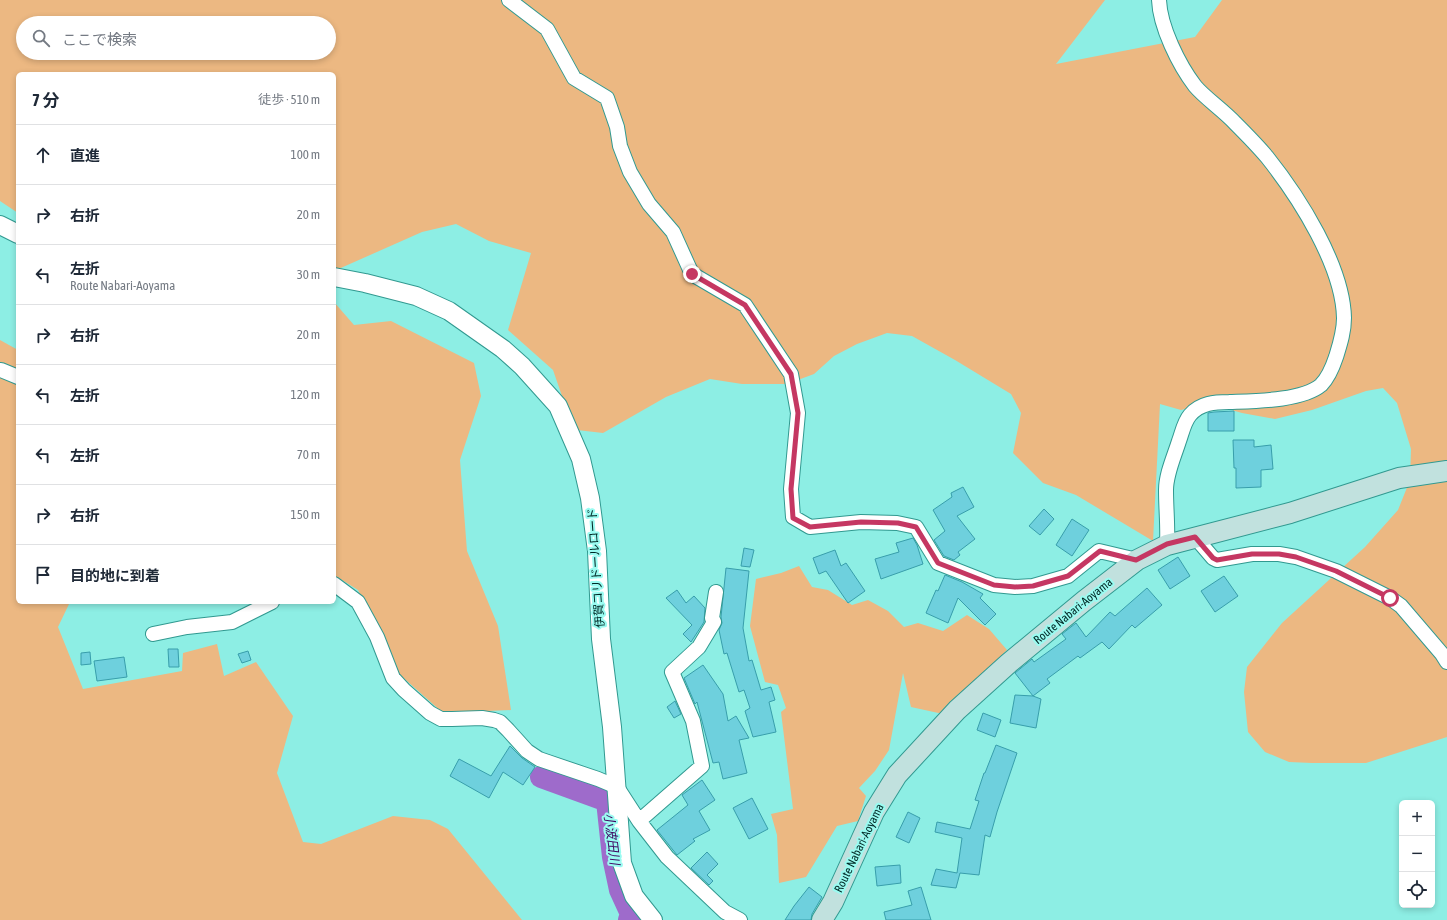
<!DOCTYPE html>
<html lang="ja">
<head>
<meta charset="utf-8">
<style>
	body { margin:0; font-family:"Asap Condensed","Noto Sans JP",sans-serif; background:#f2f2f3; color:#1f2937 }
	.controls { position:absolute; right:12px; bottom:12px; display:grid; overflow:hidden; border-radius:6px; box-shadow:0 2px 6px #0003 }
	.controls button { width:36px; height:36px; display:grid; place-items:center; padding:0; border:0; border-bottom:1px solid #e0e1e3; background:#fff; color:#1f2937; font:20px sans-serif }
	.stop { position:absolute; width:12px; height:12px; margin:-9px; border:3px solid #c53762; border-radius:50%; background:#fff }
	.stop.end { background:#c53762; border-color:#fff; box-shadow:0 1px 4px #0008 }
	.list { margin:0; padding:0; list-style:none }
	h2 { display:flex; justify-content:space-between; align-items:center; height:52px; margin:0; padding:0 16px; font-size:17px }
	h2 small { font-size:13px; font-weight:400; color:#747a83 }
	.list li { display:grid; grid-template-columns:26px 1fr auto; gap:12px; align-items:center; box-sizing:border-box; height:60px; padding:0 16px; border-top:1px solid #e0e1e3 }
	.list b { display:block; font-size:15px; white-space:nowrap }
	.list p { margin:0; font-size:13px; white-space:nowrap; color:#747a83 }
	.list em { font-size:13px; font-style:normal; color:#747a83 }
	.icon { flex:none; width:22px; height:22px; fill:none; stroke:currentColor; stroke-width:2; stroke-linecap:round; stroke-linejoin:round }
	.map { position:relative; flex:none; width:1447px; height:920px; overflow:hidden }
	.search { position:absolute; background:#fff; box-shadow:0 2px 6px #0003; left:16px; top:16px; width:320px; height:44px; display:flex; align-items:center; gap:10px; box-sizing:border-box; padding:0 14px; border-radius:22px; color:#747a83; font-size:15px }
	.panel { position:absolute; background:#fff; box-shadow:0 2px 6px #0003; left:16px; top:72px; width:320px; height:532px; border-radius:6px }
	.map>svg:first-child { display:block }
	.green { fill:#ecb882; fill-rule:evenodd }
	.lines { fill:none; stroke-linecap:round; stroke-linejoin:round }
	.river { stroke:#9e6bcb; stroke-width:22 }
	.building { fill:#6ed0dd; stroke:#389eab }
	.minor-casing { stroke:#319990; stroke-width:16 }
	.tertiary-casing { stroke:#319990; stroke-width:20 }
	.secondary-casing { stroke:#319990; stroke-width:22 }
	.minor { stroke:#fff; stroke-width:14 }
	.tertiary { stroke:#fff; stroke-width:18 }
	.secondary { stroke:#c1e1de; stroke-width:20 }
	.route { stroke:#c53762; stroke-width:5 }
	.labels { text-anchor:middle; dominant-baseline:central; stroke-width:4; stroke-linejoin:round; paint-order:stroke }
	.street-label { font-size:12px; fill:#002926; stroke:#9afbf1 }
	.water-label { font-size:13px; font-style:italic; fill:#400862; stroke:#9afbf1 }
</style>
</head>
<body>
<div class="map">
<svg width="1447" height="920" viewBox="0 0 1447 920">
	<rect width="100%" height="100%" fill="#8deee4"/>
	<path class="green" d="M0,0H1105L1056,64L1195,37L1222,0H1447V737L1366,763H1312L1289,762L1265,752L1248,732L1244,692L1247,667L1282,623L1365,547L1398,510L1410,480L1411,449L1397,403L1383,388L1366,391L1312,410L1275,419L1242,413L1207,403L1181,410L1160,404L1153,541L1076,495L1043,483L1013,453L1021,413L1011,394L955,360L912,336L887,333L857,344L834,356L814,374L787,384H742L710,379L666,397L603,433L577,430L562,396L553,370L508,330L531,253L489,241L456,224L422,232L334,271V74H18V213L0,201ZM23,23H329V53H23Z
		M334,302L354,325L391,321L474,363L481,396L460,460L467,551L498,626L511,710L443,713L399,674L358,590L334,575Z
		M0,340L18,350V602H70L58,627L83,689L182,671L183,653L217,644L224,676L256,662L293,716L277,773L303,842L321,844L393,816L430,820L448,829L522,920H0Z
		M799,566L812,587L828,590L852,605L868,600L888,611L904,627L918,623L943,631L967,615L989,629L1007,650L943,714L911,707L903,673L889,750L875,771L859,788L866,796L858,821L837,826L806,877L779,883L777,835L771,814L793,809L781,712L786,708L778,685L765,682L750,626L756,579L781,573Z"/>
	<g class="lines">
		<path class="river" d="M541,777L607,801L613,857L620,890L631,914L629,920"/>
	</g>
	<path class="building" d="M1234,411V431H1208V413L1214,412Z
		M1233,440H1254V447L1271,445L1273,469L1261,470V487L1236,488V468H1234Z
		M963,487L974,507L957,516L975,539L958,552L960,555L954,560L944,556L934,540L945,531L933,510L952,497L951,493Z
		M1044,509L1054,519L1040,535L1029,526Z
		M1072,519L1089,530L1072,556L1056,545Z
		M913,538L917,545L923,564L881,579L875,559L899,552L896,543Z
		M744,548L754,550L750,567L741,566Z
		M835,550L841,566L846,563L865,591L848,603L826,571L819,574L813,558Z
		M1178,557L1190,576L1170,589L1158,570Z
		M726,568L749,571L743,628L749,661L752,660L761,690L771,687L775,700L769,702L776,732L753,737L745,711L750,708L744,690L739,692L727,653L724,654L719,630L722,623L721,617Z
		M945,575L962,582L983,594L980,598L996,614L985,625L958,598L948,623L926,613L936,590L938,591Z
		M1224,576L1238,596L1215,612L1201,591Z
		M1147,588L1162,605L1135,628L1132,625L1109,649L1102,642L1080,658L1078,656L1047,679L1050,683L1033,696L1015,673L1032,659L1034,662L1066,639L1062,634L1076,623L1086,637L1110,612L1115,616Z
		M677,590L686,603L694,596L705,608L704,622L691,642L683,634L692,625L666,598Z
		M168,649H178L179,667H169Z
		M248,651L251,660L242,663L238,654Z
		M90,652L91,664L81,665V653Z
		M124,657L127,677L97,681L94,661Z
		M703,665L723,694L728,721L736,716L749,738L739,740L747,773L723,779L719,762L713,763L697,702L695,704L684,678Z
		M1015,695L1033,696L1041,699L1036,728L1010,723Z
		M675,701L681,714L674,718L667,707Z
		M983,713L1001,720L995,737L977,730Z
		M996,745L1017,753L997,812L990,837L985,835L979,875L960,873L956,888L931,885L936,869L957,873L962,838L935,832L937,822L970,829L979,801L975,800L984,773H985Z
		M510,746L522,758L535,767L523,785L503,772L489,798L450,776L459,759L491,776Z
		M702,780L715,800L699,811L710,830L693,839L695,841L677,855L657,830L688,805L682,795Z
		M752,798L768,829L749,839L733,808Z
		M908,812L920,818L909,843L896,837Z
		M707,852L718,864L707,875L713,881L709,885L691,868Z
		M900,865L901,883L877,886L875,867Z
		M809,887L822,897L812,914L811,920H785L794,906Z
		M921,887L931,920H886L884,912L912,905L908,891Z"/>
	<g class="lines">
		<defs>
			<path id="minor" d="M509,0L547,29L574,78L607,98L617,127L620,146L630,172L649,204L673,232L692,274L745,305L791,374L798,413L791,489L793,517L810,527L861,522L897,523L916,527L938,563L994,585L1015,587L1033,586L1068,576L1099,551L1137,560
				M1159,0C1160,27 1179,65 1195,86C1205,98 1223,110 1235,123C1246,134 1257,145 1267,157C1299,197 1343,266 1344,318C1344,332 1340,344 1336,357C1333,366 1328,378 1321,385C1302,401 1254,401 1229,402C1215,402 1200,403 1190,415C1184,422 1182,433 1179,441C1174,457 1166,474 1166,490C1166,509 1168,526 1167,545
				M1,370L18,377
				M1195,537L1213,558L1217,560L1252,554H1279L1296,557L1336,571L1390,598L1401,606L1442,654L1447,662
				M334,584L358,602L377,637L393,678L404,690L430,713L441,719H452L482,718L494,720L500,722L508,730L527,751L539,759L598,779L617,787L639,821L667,857L725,912L740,920
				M153,634L187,627L232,622L272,602
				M639,821L702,766L693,721L672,672L699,647L714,622L712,618L716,592"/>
			<path id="tertiary" d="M0,225L18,234
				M334,277L365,283L416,296L449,311L503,349L522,366L558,406L581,459L590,498L597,551L601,639L612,727L622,863L634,896L653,920"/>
			<path id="secondary" d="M822,920L833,902L874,812L897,775L957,710L1009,663L1084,601L1137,560L1167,545L1290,513L1399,478L1447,471"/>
		</defs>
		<use href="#minor" class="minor-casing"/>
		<use href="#tertiary" class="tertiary-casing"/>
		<use href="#secondary" class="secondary-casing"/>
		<use href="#minor" class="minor"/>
		<use href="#tertiary" class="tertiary"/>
		<use href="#secondary" class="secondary"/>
	</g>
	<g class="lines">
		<path class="route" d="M692,274L745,305L791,374L798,413L791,489L793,518L810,527L861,522L898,523L916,527L938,563L994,585L1015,587L1033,586L1068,576L1100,551L1136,560L1167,544L1195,537L1213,558L1217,560L1252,554H1279L1296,557L1336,571L1390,598"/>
	</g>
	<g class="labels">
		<g class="street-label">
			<text transform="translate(596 568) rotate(-94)">伊賀コリドールロード</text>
			<text transform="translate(1073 611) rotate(-39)">Route Nabari-Aoyama</text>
			<text transform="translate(859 848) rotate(-64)">Route Nabari-Aoyama</text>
		</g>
		<g class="water-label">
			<text transform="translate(612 839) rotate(83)">小波田川</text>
		</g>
	</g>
</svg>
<div class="controls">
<button>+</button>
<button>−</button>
<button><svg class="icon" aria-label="locate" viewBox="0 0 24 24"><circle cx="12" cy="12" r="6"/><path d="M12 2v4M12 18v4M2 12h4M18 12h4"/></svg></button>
</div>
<div class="stop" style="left:1390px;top:598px"></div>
<div class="stop end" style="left:692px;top:274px"></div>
<div class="search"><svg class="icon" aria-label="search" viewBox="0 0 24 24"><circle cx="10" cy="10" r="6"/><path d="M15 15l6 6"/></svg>ここで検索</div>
<section class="panel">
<h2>7 分<small>徒歩 · 510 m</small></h2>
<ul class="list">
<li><svg class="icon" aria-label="ahead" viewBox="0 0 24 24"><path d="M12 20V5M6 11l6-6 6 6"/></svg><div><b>直進</b></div><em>100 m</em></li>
<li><svg class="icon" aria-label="right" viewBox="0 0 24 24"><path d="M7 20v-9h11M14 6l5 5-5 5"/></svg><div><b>右折</b></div><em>20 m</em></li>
<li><svg class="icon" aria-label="left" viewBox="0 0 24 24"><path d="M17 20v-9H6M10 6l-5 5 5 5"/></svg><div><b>左折</b><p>Route Nabari-Aoyama</p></div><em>30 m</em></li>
<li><svg class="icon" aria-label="right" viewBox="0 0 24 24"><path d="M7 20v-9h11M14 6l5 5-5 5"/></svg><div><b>右折</b></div><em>20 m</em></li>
<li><svg class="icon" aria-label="left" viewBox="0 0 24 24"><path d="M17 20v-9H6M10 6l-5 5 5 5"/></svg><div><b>左折</b></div><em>120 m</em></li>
<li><svg class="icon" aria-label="left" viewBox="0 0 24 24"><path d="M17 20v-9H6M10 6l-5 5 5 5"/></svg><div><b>左折</b></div><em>70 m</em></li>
<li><svg class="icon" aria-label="right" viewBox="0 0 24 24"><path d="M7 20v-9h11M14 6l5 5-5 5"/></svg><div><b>右折</b></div><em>150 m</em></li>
<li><svg class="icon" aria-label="arrive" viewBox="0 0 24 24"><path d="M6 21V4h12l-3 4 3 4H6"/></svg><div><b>目的地に到着</b></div></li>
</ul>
</section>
</div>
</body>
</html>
